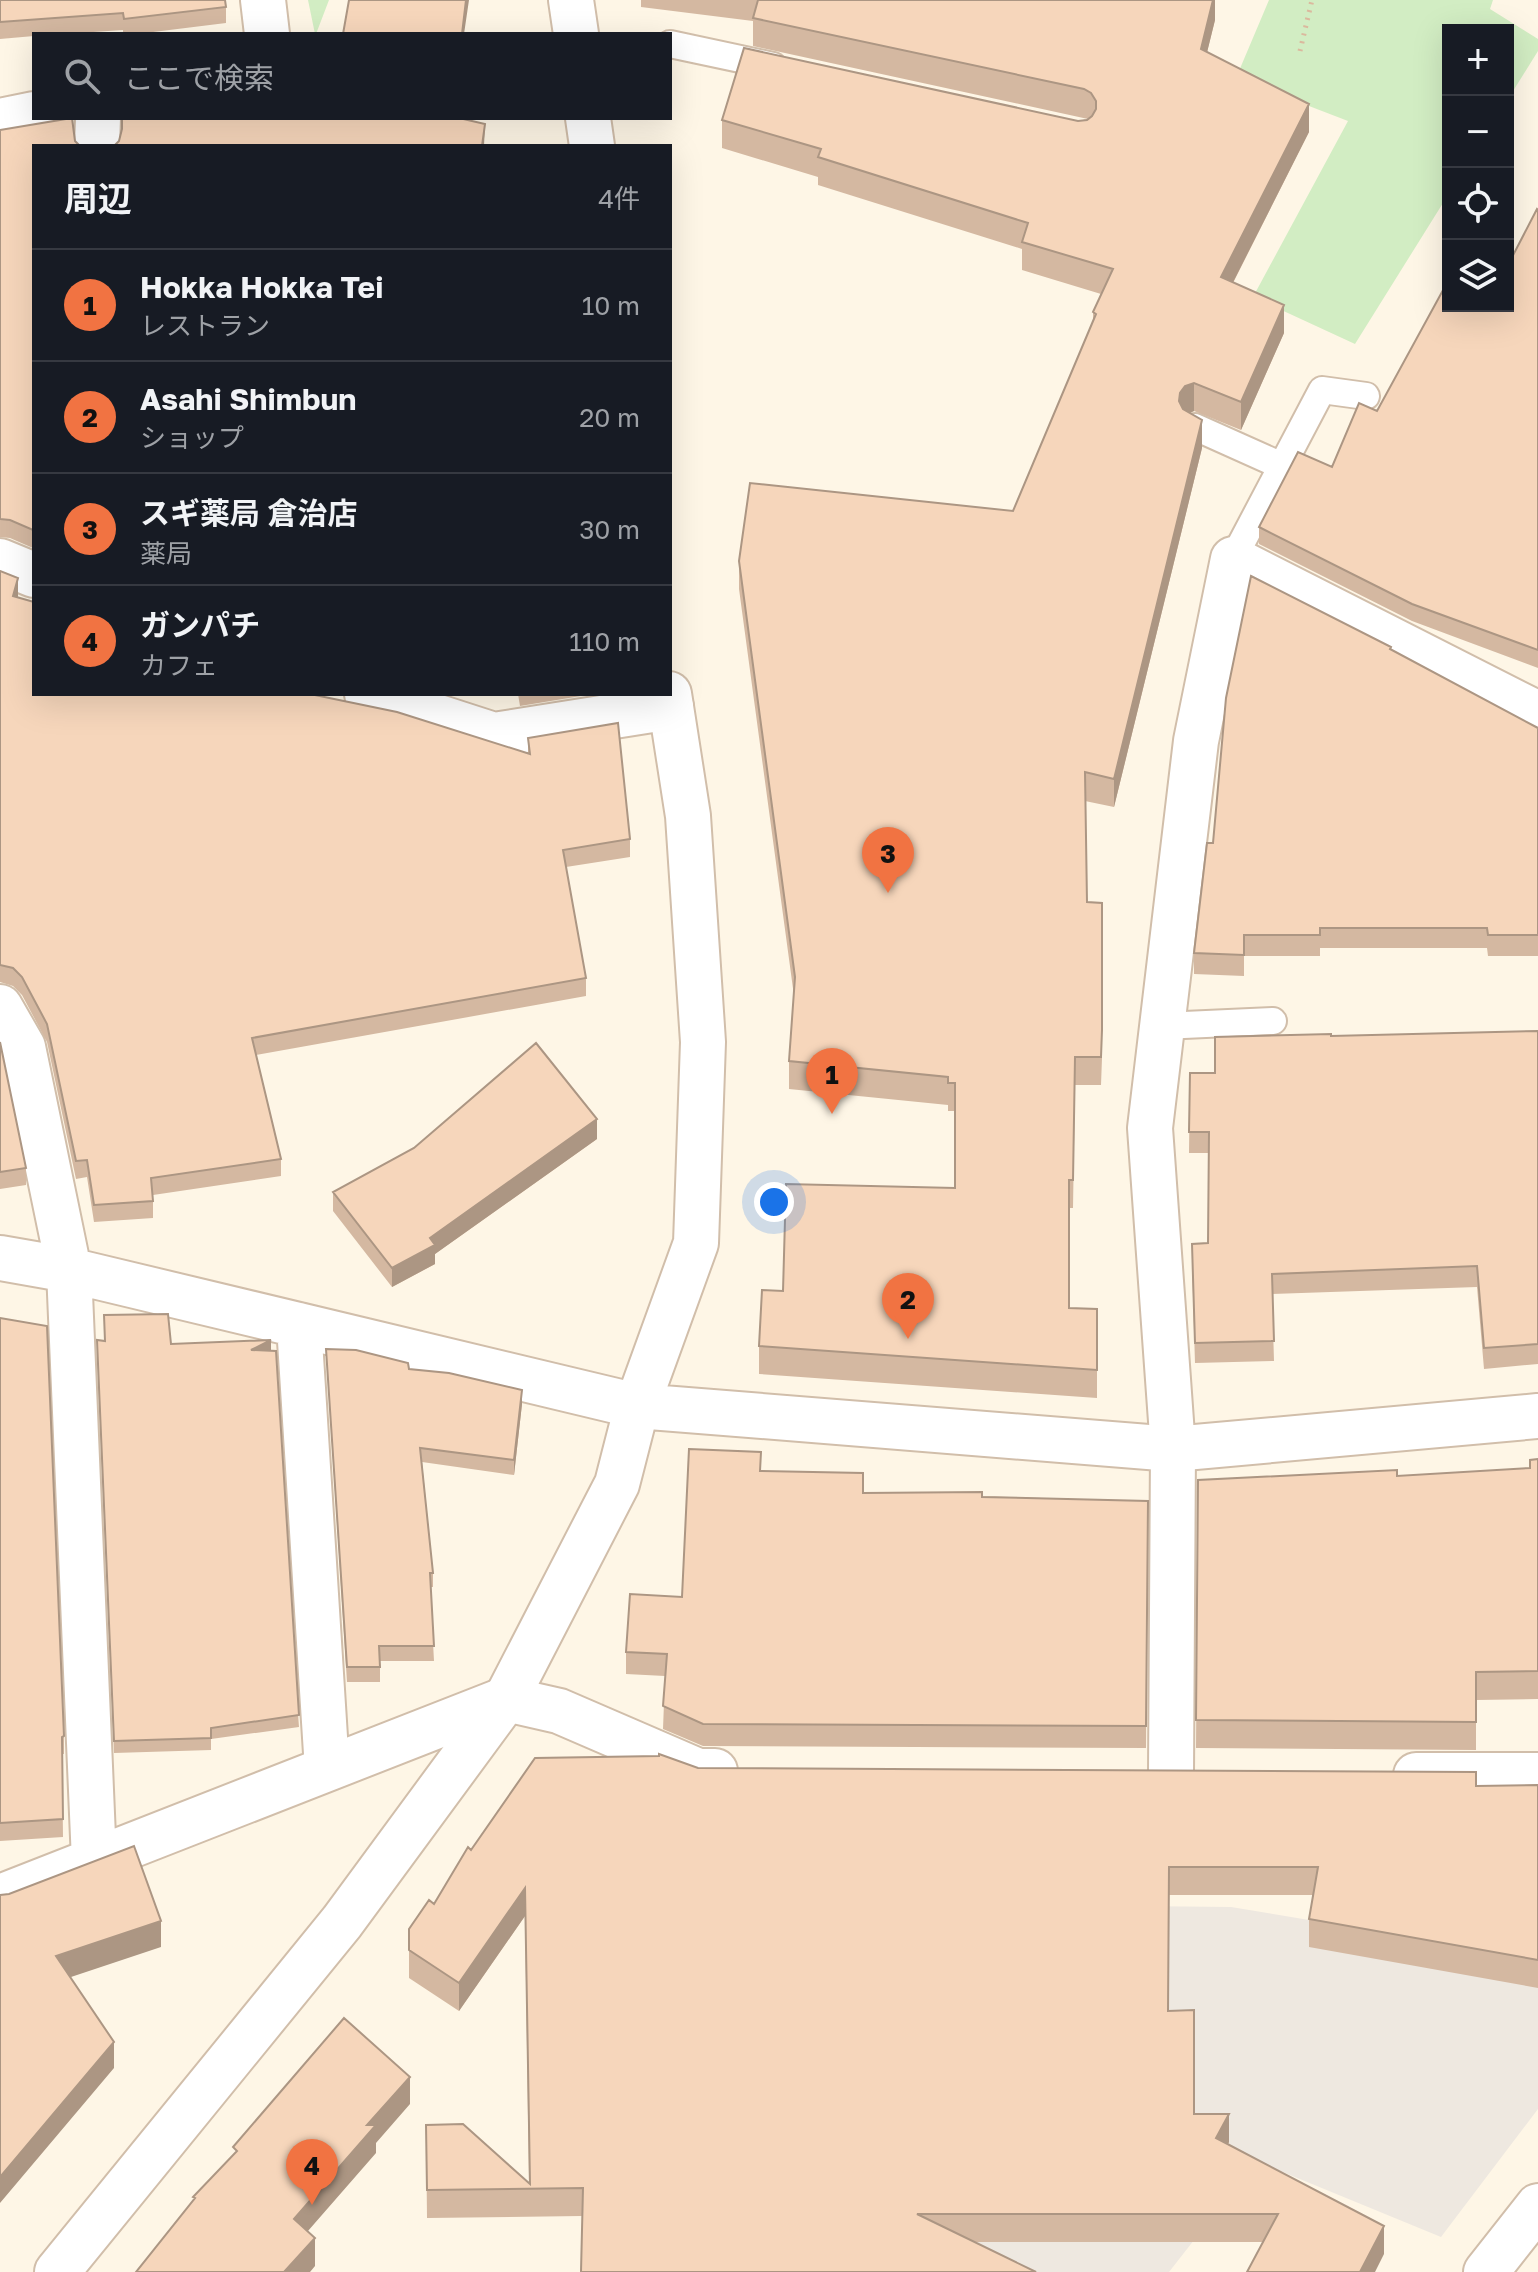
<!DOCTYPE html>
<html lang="ja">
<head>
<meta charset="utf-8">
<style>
	body { margin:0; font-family:"Golos Text","Noto Sans JP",sans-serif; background:#242831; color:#f1f3f6 }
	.controls { position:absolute; right:24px; top:24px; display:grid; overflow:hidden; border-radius:0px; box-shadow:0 8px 32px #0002 }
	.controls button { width:72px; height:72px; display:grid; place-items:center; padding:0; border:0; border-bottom:2px solid #363941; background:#171b24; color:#f1f3f6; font:40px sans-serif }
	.you { position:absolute; left:774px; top:1202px; width:28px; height:28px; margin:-20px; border:6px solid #fff; border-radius:50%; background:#1a73e8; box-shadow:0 0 0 12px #1a73e833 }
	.badge { display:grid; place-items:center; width:52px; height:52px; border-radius:50%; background:#f17342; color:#111; font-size:26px; font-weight:700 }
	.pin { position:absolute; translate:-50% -66px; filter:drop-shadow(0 2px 4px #0008) }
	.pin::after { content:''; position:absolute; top:42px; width:28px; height:24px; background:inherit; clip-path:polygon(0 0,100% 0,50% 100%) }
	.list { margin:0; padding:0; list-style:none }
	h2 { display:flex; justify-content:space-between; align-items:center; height:104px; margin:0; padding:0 32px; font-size:34px }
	h2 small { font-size:26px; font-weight:400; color:#9ea1a6 }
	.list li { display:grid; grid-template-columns:52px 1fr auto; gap:24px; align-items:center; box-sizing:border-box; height:112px; padding:0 32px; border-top:2px solid #363941 }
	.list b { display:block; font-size:30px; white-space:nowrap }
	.list p { margin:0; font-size:26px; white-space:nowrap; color:#9ea1a6 }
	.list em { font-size:26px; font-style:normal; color:#9ea1a6 }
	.icon { flex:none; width:44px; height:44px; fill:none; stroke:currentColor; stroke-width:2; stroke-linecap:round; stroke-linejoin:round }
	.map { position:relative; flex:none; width:1538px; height:2272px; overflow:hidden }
	.search { position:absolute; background:#171b24; box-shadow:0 8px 32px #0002; left:32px; top:32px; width:640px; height:88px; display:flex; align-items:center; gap:20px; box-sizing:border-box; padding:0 28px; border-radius:0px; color:#9ea1a6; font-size:30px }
	.panel { position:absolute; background:#171b24; box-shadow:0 8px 32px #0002; left:32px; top:144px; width:640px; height:552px; border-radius:0px }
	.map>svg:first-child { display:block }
	.industrial { fill:#eee8e0 }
	.green { fill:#d2edc3 }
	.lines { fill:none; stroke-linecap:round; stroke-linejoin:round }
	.service-casing { stroke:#d1beaa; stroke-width:30 }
	.minor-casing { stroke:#d1beaa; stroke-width:48 }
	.tertiary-casing { stroke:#d1beaa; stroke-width:48 }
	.path { stroke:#dbb99e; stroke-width:5; stroke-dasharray:2 6; stroke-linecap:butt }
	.service { stroke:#fff; stroke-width:26 }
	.minor { stroke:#fff; stroke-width:44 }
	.tertiary { stroke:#fff; stroke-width:44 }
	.wall { fill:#d4b8a1 }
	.shaded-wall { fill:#ac9683 }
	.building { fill:#f6d6bb; stroke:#ac9683; stroke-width:2 }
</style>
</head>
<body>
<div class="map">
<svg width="1538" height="2272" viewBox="0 0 1538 2272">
	<rect width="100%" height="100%" fill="#fef6e6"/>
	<path class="industrial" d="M580,1900L1231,1907L1538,1958V2109L1441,2237L1256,2161L1169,2272H735Z"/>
	<path class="green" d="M308,0H329L316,34H315Z
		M1269,0H1493L1490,9L1538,39V51L1508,99V30H1448V195L1355,344L1253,297L1348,121L1236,78Z"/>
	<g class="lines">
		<defs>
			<path id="service" d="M670,44L773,66
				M1195,427L1282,466
				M1233,559L1322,390L1366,396
				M1162,1026L1273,1021"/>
			<path id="minor" d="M263,0L267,34
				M0,121L34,114
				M97,146L98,118
				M0,561L34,575
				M367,694L494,735L671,707
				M0,1007L23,1047L69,1270L94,1861
				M0,1258L69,1270L637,1406
				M299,1325L327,1769
				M1171,1774L1173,1449L1150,1128L1196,741L1233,559L1538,714
				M1416,1775H1538
				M0,1897L506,1699L559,1711L698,1771H715"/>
			<path id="tertiary" d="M571,0L576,34
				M588,118L592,146
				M637,1406L1173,1449L1538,1416
				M57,2272L342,1922L506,1699L617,1484L637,1406L696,1243L703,1042L688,816L669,694
				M1486,2272L1538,2206"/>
		</defs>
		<use href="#service" class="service-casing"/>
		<use href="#minor" class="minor-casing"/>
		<use href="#tertiary" class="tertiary-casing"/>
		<path class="path" d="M1300,51L1312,0"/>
		<use href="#service" class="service"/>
		<use href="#minor" class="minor"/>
		<use href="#tertiary" class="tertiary"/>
	</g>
	<path class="wall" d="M0,0L226,7V23L137,34H123V30L64,34H34V36L0,39Z
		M641,0H1215V20L1207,52L1309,132L1233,283L1284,333L1241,430L1194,411L1190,413L1202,448L1114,807L1085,801L1087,902L1102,1058L1101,1085H1075L1073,1208H1069V1308L1097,1309V1398L759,1374V1346L783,1291L955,1188V1111H948V1105L789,1089V1061L794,996L739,589V561L1013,511L1093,322V312L1101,294L1022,270V249L818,185V177L722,148V120L1078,121L1088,119L753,46V21L641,7Z
		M72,118L33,548L10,538L0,537V130Z
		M1538,210V668L1412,621L1259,544V527L1332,467L1377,411L1508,306Z
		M0,571L18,596L34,694L528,753V738L630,839V857L566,867L586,978V996L256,1055L281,1159V1176L153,1195V1218L94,1222L87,1177L76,1179L47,1042L22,995L13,986L0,982Z
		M1391,649L1538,728V956H1488L1487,948H1320V956H1244V976L1194,974V953L1213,843Z
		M518,694H593L520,706Z
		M1538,1031V1364L1484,1369L1477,1287L1272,1294L1274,1361L1195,1363L1192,1264L1208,1243L1209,1153H1189L1190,1073H1215L1331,1036Z
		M0,1042L26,1168V1185L0,1189Z
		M597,1139L435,1254V1264L392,1287L333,1211V1192Z
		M104,1315L171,1344L271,1351L299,1727L211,1739V1750L114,1753L97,1352L104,1341Z
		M0,1318L64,1736V1754H62L63,1837L0,1841Z
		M326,1349L409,1369L522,1404L514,1475L422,1462L433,1573V1587H430L434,1661H380V1682H347Z
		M1538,1459V1699L1476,1700V1750L1196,1748L1198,1480L1397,1476L1530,1468Z
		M761,1471L863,1493L1148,1501L1146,1748L703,1746L663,1729L665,1676L626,1674V1652L682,1597Z
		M698,1768L1476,1786L1538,1785V1988L1309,1947V1919L1313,1895H1169L1168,2011L1194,2114L1229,2142L1228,2144L1384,2254L1263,2242H974L582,2216L427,2218L426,2125L529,2183L525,1916L459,2011L409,1978V1929L434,1904L471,1850Z"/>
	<path class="shaded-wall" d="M466,0H469L464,34H462Z
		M1213,0H1215V20L1201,77V49Z
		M1309,104V132L1221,306V277Z
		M485,124L484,146H482Z
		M1284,305V333L1241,430V402Z
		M1194,383V411L1185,415L1179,401L1180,393L1185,386Z
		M1202,420V448L1114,807V779Z
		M18,578V596L13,613V596Z
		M597,1119V1139L435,1254V1264L392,1287V1268L430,1238Z
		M271,1340V1351L251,1350Z
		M522,1390V1404L514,1475V1460Z
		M525,1888V1916L459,2011V1983Z
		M161,1921V1947L56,1982V1956Z
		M114,2042V2068L0,2203V2177Z
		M410,2077V2104L376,2143V2153L294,2247V2219L367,2125Z
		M1229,2114V2142L1216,2166V2138Z
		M1384,2226V2254L1375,2272H1360Z
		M315,2238V2266L310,2272H284Z"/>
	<path class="building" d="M0,0H225L226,7L124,19L123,13L0,22Z
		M349,0H466L462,34H343Z
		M758,0H1213L1201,49L1309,104L1221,277L1284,305L1241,402L1194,383L1185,386L1180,393L1179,401L1183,409L1202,420L1114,779L1085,772L1087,902L1102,903V1030L1101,1057H1075L1073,1180H1069V1308L1097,1309V1370L759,1346L762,1290L783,1291L786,1184L955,1188V1083H948V1077L789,1061L795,977L739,561L750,483L1013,511L1096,314L1093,312L1113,269L1022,242L1028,223L818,157L821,149L722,120L744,48L1078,121L1087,120L1092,116L1096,109V101L1091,93L1084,89L753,18Z
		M72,118L75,141L80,146H34L33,530L10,520L0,519V130Z
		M122,118H459L485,124L482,146H114L119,141L122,129Z
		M1537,209L1538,210V650L1412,604L1259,527L1298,452L1332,467L1359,403L1377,411L1448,281V306H1508V265Z
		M0,571L18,578L13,596L34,602V694H310L397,712L530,754L528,738L618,723L630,839L563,850L586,978L252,1038L281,1159L151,1178L153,1201L94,1205L87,1160L76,1161L47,1024L22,977L13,968L0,965Z
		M1251,576L1391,647L1390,649L1538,728V935H1488L1487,928H1320V935H1244V955L1194,953L1207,843H1213L1226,698Z
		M1538,1031V1344L1484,1348L1477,1266L1272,1274L1274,1341L1195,1343L1192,1244L1208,1243L1209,1132H1189L1190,1073H1215V1037L1331,1034V1036Z
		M0,1042L26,1168L0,1172Z
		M536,1043L597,1119L430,1238L435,1245L392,1268L333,1192L414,1148Z
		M168,1314L171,1344L271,1340L251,1350L276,1351L299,1715L211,1728V1738L114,1741L97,1340L105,1341L104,1315Z
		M0,1318L47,1326L64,1736L62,1737L63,1819L0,1823Z
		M326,1349L356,1350L408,1363L409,1369L449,1373L522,1390L514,1460L420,1448L433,1573H430L434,1646H379L380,1667H347Z
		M689,1449L761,1452L760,1471L863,1473V1493L982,1492V1497L1148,1501L1146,1726L703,1724L663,1706L667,1654L626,1652L630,1594L682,1597Z
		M1538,1459V1671L1476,1672V1722L1196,1720L1198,1480L1397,1470V1476L1530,1468V1460Z
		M659,1754L698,1768L1476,1772V1786L1538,1785V1960L1309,1919L1318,1867H1169L1168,2011L1194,2010V2114H1229L1216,2138L1384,2226L1360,2272H1247L1278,2214H917L1036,2272H581L583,2188L427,2190L426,2125L463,2124L530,2184L525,1888L459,1983L409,1950V1929L429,1900L434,1904L468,1847L471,1850L535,1758L659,1756Z
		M134,1846L161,1921L56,1956L114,2042L0,2177V1895L9,1894Z
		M344,2018L410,2077L367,2125H376L294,2219L315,2238L284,2272H136L195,2198L193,2197L237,2151L233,2147Z"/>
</svg>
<div class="controls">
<button>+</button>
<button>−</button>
<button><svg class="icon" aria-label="locate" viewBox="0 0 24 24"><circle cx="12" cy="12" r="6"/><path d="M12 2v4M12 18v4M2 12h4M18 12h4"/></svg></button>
<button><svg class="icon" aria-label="layers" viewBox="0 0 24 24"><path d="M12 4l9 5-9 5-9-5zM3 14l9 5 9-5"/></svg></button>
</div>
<div class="you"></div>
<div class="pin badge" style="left:832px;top:1114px">1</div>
<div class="pin badge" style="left:908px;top:1339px">2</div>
<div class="pin badge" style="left:888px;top:893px">3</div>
<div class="pin badge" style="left:312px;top:2205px">4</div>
<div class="search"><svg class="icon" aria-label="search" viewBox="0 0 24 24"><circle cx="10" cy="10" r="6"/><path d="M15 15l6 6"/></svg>ここで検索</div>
<section class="panel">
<h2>周辺<small>4件</small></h2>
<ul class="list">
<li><span class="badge">1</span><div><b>Hokka Hokka Tei</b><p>レストラン</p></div><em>10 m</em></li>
<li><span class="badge">2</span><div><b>Asahi Shimbun</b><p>ショップ</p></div><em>20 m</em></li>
<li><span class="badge">3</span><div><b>スギ薬局 倉治店</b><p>薬局</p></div><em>30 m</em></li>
<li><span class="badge">4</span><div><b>ガンパチ</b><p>カフェ</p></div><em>110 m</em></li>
</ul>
</section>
</div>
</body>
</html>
